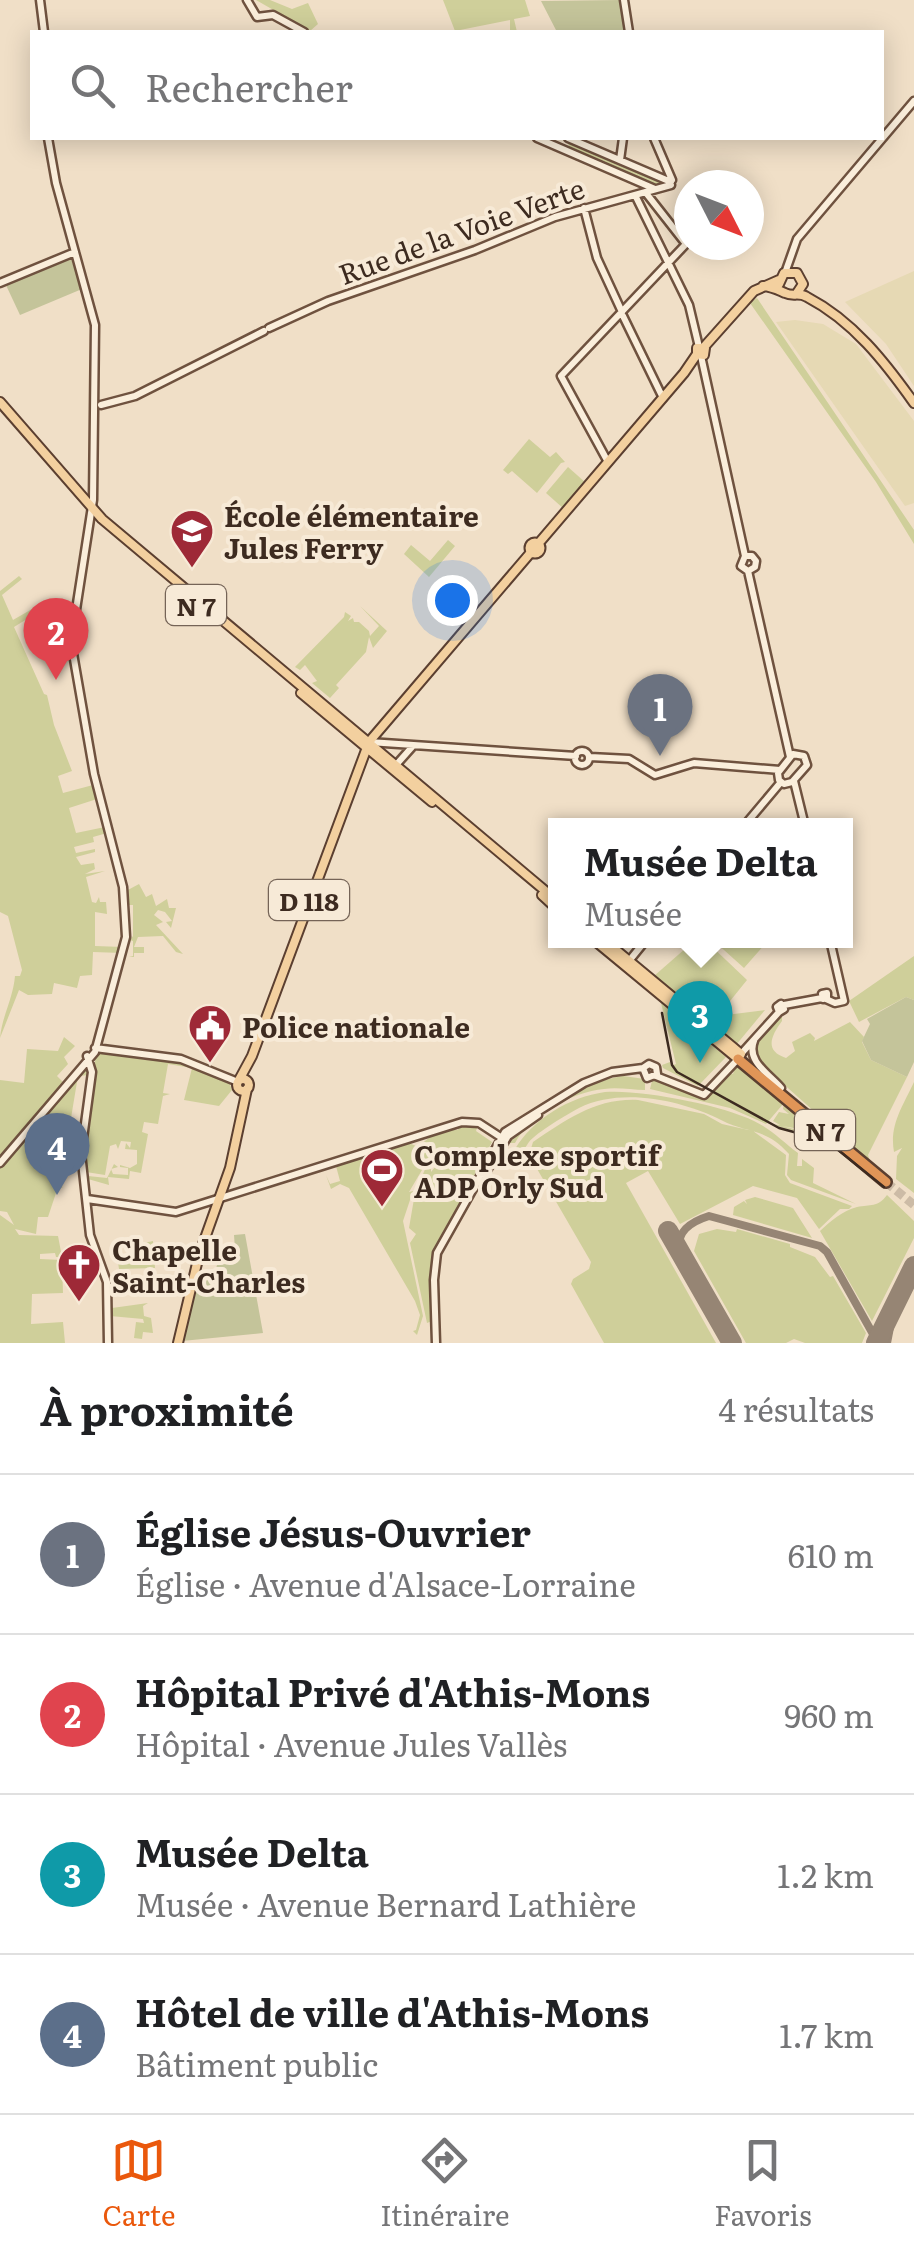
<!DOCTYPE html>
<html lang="fr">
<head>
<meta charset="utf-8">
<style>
	body { margin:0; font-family:Literata,serif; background:#f2f2f2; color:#202124 }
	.compass { position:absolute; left:674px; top:170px; width:90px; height:90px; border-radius:50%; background:#fff; box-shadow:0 5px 25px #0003; rotate:132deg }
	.you { position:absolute; left:452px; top:600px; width:35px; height:35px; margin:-25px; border:8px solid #fff; border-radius:50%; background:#1a73e8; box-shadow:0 0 0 15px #1a73e833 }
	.badge { display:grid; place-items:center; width:65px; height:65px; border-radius:50%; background:#ea580c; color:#fff; font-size:32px; font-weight:700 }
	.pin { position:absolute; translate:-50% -82px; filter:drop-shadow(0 2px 5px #0008) }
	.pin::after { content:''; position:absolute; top:52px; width:35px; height:30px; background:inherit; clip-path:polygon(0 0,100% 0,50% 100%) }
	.popup { position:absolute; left:548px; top:818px; width:305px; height:130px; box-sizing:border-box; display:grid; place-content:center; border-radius:0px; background:#fff; filter:drop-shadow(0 2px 8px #0005); font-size:32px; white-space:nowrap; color:#757577 }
	.popup b { font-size:38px; color:#202124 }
	.popup::after { content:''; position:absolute; left:50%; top:100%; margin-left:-20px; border:20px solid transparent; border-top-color:#fff }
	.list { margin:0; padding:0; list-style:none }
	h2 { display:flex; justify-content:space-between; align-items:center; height:130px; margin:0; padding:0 40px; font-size:42px }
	h2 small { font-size:32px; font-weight:400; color:#757577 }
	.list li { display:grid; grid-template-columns:65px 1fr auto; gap:30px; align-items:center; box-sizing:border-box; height:160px; padding:0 40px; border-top:2px solid #e0e0e0 }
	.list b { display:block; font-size:38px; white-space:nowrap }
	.list p { margin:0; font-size:32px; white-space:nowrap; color:#757577 }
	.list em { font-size:32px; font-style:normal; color:#757577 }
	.icon { flex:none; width:55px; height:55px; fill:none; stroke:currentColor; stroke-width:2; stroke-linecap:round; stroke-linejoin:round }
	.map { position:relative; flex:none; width:914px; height:1343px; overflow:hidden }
	.search { position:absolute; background:#fff; box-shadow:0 5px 25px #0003; left:30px; right:30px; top:30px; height:110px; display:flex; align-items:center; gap:25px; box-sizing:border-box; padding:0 35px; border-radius:0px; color:#757577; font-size:38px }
	.sheet { height:770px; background:#fff }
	nav { display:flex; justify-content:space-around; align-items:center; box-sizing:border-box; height:140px; border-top:2px solid #e0e0e0; background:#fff; font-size:28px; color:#757577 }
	nav a { display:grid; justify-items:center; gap:5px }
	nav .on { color:#ea580c }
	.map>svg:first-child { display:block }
	.farmland { fill:#e6d9b4 }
	.green { fill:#cfcf9a }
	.cemetery { fill:#c4c49a }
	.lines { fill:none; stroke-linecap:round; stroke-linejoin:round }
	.taxiway { stroke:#968574; stroke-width:8 }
	.runway { stroke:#968574; stroke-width:20 }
	.highway-tunnel { stroke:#ccbba6; stroke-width:9; stroke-dasharray:9 4.5; stroke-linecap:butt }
	.secondary-casing { stroke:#6f523f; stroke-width:11 }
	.primary-casing { stroke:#5b3f30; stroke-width:12 }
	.highway-casing { stroke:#5b3f30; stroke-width:14 }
	.secondary { stroke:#faeedb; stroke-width:6 }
	.primary { stroke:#f3d09f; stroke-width:8 }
	.highway { stroke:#e09557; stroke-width:9 }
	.tram { stroke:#3d2b20; stroke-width:2.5 }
	.labels { text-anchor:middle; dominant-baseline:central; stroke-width:8; stroke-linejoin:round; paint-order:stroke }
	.shield { fill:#f7ead7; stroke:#756457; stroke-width:2.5 }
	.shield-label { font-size:25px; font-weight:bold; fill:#3d2b20 }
	.street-label { font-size:28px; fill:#3d2b20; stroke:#f7ead7 }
	.poi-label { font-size:28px; font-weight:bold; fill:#3d2b20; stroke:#f7ead7; text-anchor:start }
</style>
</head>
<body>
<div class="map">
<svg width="914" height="1343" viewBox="0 0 914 1343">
	<rect width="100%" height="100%" fill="#f0dfc7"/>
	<path class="farmland" d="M914,271V386L886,344L845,302Z
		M795,320L823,324L856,344L914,421V503L905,506L776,322Z"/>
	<path class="green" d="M256,0H270L292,9L308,3L318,24L310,31Z
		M443,0H525L530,16L514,19L517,32H502L510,31V20L455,31Z
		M567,140L669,183L659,188L570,150Z
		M757,298L914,530V544L876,482L750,303Z
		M529,439L550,457L556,452L565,462L561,463L537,493L512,471L508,474L503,470Z
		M568,467L586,483L564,509L546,493Z
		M448,540L455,546L429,577L404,554L411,545L430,561Z
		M19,576L22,579L2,595L13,620L32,609L35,614L14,627L44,694L47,695L54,725L72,771L58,776L63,793L93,785L97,799L69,808L76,833L105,827L107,833L93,837L94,842L74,847L76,853L95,849V852L76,857L81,865L94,863L95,869L85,874L105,871L86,877L92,902L96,903L99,897L100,902H106L107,914L95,912V946L123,947L122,953L93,952L92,975L80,976L77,988L54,983L52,994L28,995L19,990L0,1038C2,1016 13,999 15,976H20L22,970L8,916L0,912V591Z
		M360,606L387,631L373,648L369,637L366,652L336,685L339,688L330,698L312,683L317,681L305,665L300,670L295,667L344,617L345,612L351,616L348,621L353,618L354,622H359L369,631L370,636L379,626Z
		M139,884L146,897L152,894L156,906L167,899L169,908H176L171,928L166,922L172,921L165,912L158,910L154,915L163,922L156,925L183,954L176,952L163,936L138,937L134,947H144V953H134V957H129L133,956V941L130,940L133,936V905H128L126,891Z
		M694,941H706L747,980L718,1016L765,1010L736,1045L654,976Z
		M714,941H761L765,944L744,968Z
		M914,956V1000L906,997L859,1022L849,1001Z
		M661,1003L726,1057L698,1086L663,1068L662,1065L670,1062L671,1066L676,1064Z
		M782,1015V1021C771,1036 764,1051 786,1058L795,1051L792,1042L810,1033L815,1038L814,1041L850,1022L864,1037L862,1042L871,1060L907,1077L868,1155L870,1161L754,1058L753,1045L775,1016L778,1019Z
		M64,1037L75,1046L64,1057L68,1064L57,1076L63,1082L0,1157V1080L24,1083L27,1049L58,1051Z
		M102,1052L175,1059L222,1078L229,1082L232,1090L219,1106L184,1100L192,1068L168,1064L163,1093L170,1094L163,1096L158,1124L144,1122L142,1132L148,1134L141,1173L130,1171L129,1179L108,1177L109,1185L88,1179V1176L107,1178L114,1164L118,1167L111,1169L113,1174L128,1175V1168L120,1167V1165L130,1168L137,1164V1150L125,1149L126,1143L130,1148L131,1142L121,1141L118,1149L116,1144L110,1146L105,1175L86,1172L82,1143L96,1055Z
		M736,1064L811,1125V1131L782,1126L822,1136L863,1166L861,1168L820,1138L770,1124L780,1125L773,1121L779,1112L789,1114L783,1109L784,1103L766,1124L730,1108L650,1089L652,1081L657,1078L705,1096L716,1090L730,1073L733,1074Z
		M86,1066L90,1075L78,1076L65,1154L62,1155L57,1185L63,1187L57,1190L48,1217H38L36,1234L15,1229L19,1235L58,1236L62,1257H56L55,1253L40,1254V1259L62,1260L63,1293L32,1294L31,1324L63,1322L65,1343H0V1215L14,1225L7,1212L0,1211V1166Z
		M623,1076L645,1079V1090C632,1090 618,1087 604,1089C572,1092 530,1115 515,1143H510L509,1140C533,1114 587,1081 623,1076Z
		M914,1082V1193L896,1179L897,1156L902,1148L894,1152C889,1125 903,1106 914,1082Z
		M605,1092C639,1089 723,1105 754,1121C771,1129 784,1143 798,1153L797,1166H802V1159L814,1168L813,1183L856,1204L791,1180L787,1175L789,1154C765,1127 748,1134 721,1120C681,1100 621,1087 579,1108C568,1114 537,1132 529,1142C526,1146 524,1151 519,1154L515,1149C533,1119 569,1097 605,1092Z
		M638,1100L704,1114L722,1124L753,1131L786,1155L785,1175L790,1183L852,1206L849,1209H840L819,1229L797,1198L753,1186L680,1224L648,1171L626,1183L716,1343H604L571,1284L573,1279L589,1269L591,1262L529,1155L533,1142C566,1120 596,1098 638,1100Z
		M459,1126L477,1128L476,1131L492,1142L436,1247L430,1277L432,1321L427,1323L410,1243L416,1234L409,1228L415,1193L426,1167L431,1169V1172L435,1167L433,1163L424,1159L420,1145L430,1137L421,1139L445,1130H458Z
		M409,1143L416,1146L422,1170L409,1192L413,1191L403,1221L423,1316L417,1335L413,1331L416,1330L420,1315L415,1301L349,1188L340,1184L331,1189L326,1175L330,1184L340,1181L336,1166L343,1162Z
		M887,1195L914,1221V1238L872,1321L820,1231C831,1221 842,1211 857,1207C871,1204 877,1208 887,1195Z
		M755,1197L793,1208L812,1238L733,1215L734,1207L744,1201L747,1204L745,1200Z
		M717,1229L736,1232L737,1229L790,1244V1247L815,1257L830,1277L833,1276L866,1333L862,1343H805L794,1339L786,1343H746L694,1251L699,1234Z
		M153,1241L155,1268L119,1269L117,1256L135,1253V1245Z
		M148,1303L143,1306L144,1316L151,1318L153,1333L143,1332L142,1339L134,1338L136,1322L144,1323L143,1319L110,1316L112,1308Z"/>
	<path class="cemetery" d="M621,0L626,32H557L541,1Z
		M70,256L82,289L20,315L5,283Z
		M906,997L914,1000V1062L907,1077L871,1060L862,1041L870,1024L867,1019Z
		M245,1234L263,1333L182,1341L196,1281L213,1280L217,1265L236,1263L234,1235Z"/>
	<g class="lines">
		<path class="taxiway" d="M680,1253C675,1232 690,1222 709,1216L820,1246L827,1252L878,1343
			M887,1343L894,1307"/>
		<path class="runway" d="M668,1231L732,1343
			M876,1343L914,1266"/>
		<path class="highway-tunnel" d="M886,1182L914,1205"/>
		<defs>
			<path id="secondary" d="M40,0L44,32
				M247,0L257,17L273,15L304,32
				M624,0L629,32
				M537,138L655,189
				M568,138L671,182
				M654,138L672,180
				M620,160L623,138
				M635,195L689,305L699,347
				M584,208L597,258L622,312
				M785,273L797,239L914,101
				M0,283L75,252
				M623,316L663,398
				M269,328L328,301L475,250L555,217L671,185
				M701,356L745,556
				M101,405L135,396L264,331
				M608,462L561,376L686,244L646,193
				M745,556L741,566L748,571L790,757
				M745,556H752L756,561L755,567L748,571
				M369,742L576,756
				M575 758a7 7 0 1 1 14 0a7 7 0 1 1-14 0Z
				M793,754L804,756L807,765L792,782L784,784L779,780L778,773Z
				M590,757L629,759L655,775L694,763L780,770
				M396,765L412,747
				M794,781L805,826
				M744,826L781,782
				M629,961L646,940
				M827,993V998L823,999L822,994Z
				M826,999L835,1003L844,1001L830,940
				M784,1005L822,998
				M754,1041C746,1061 769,1074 781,1088
				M95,1048L181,1059L238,1082
				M741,1054L779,1012L777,1007L781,1004L784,1009L779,1012
				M87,1056L92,1072L81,1153L90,1235L107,1282L108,1343
				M656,1076L704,1095L738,1059
				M0,1163L95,1052L126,937L123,887L94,774L71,642L93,500L95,325L56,183L48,138
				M484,1175L508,1136L538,1115
				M87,1199L176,1212L462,1122L479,1123L505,1140
				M436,1343L434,1280L437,1253L505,1132L584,1083L612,1072L643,1068L649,1064L656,1067L657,1074L647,1078L643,1068"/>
			<path id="primary" d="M779,284L784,273H797L803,284L797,293
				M763,286C773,287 776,289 785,293C793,297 799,292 807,297C853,321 885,362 914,403
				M704,347L754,291L779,280
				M0,402L102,519L555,899
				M529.5 548a5.5 5.5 0 1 1 11 0a5.5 5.5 0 1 1-11 0Z
				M301,693L432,802
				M542,895L555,907
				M594,940L738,1059L741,1054L734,1048L604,940
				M237 1085a6 6 0 1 1 12 0a6 6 0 1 1-12 0Z
				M239,1080L252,1056L369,742L684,373L697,354V348H705L704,355L697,354
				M178,1343L199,1255L230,1168L247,1089"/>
			<path id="highway" d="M738,1059L886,1182"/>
		</defs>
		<use href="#secondary" class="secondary-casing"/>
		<use href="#primary" class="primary-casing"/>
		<use href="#highway" class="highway-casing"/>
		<use href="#secondary" class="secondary"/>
		<use href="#primary" class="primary"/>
		<use href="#highway" class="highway"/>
		<path class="tram" d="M662,1013L672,1065L677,1072L779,1128L827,1141L884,1187"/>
	</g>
	<defs>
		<symbol id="school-pin" viewBox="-11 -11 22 30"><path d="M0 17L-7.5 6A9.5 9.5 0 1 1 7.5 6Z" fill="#9e2937" stroke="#f7ead7"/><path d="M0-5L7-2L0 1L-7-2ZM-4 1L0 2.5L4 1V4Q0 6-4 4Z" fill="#fff"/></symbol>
		<symbol id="civic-pin" viewBox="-11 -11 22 30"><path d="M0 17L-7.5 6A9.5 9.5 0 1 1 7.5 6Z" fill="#9e2937" stroke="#f7ead7"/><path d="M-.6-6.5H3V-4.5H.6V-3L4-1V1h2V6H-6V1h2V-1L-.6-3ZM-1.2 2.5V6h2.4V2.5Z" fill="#fff"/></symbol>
		<symbol id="stadium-pin" viewBox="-11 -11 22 30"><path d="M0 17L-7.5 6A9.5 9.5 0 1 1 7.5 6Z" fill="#9e2937" stroke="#f7ead7"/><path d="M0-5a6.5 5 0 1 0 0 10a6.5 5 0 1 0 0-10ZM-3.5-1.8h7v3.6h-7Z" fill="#fff"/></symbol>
		<symbol id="church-pin" viewBox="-11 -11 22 30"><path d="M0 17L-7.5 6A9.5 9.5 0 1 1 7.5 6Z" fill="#9e2937" stroke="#f7ead7"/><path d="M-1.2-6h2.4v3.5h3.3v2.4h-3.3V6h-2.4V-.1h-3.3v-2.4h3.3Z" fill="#fff"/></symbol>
	</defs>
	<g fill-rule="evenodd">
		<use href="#school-pin" x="167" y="506" width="50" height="68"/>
		<use href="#civic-pin" x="185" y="1001" width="50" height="68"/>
		<use href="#stadium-pin" x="357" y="1145" width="50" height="68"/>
		<use href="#church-pin" x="54" y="1240" width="50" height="68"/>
	</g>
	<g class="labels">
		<g class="shield">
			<rect x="166" y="585" width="60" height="40" rx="8"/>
			<rect x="269" y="880" width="80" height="40" rx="8"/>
			<rect x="795" y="1110" width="60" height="40" rx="8"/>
		</g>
		<g class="shield-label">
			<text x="196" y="605">N 7</text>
			<text x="309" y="900">D 118</text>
			<text x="825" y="1130">N 7</text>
		</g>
		<g class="street-label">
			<text transform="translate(461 230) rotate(-20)">Rue de la Voie Verte</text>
		</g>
		<g class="poi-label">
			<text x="224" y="515">École élémentaire<tspan x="224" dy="32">Jules Ferry</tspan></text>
			<text x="242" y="1026">Police nationale</text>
			<text x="414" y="1154">Complexe sportif<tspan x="414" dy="32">ADP Orly Sud</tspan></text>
			<text x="112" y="1249">Chapelle<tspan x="112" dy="32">Saint-Charles</tspan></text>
		</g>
	</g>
</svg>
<svg class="compass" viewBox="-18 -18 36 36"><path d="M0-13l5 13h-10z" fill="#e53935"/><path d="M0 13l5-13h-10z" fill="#757577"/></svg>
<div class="you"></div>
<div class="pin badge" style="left:660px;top:756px;background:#6b7280">1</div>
<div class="pin badge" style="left:56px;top:680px;background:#e0444e">2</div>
<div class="pin badge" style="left:700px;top:1063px;background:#0f9aa8">3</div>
<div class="popup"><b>Musée Delta</b>Musée</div>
<div class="pin badge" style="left:57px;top:1195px;background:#5c6f8a">4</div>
<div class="search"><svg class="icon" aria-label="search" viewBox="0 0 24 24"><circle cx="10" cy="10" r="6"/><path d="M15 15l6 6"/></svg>Rechercher</div>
</div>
<section class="sheet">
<h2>À proximité<small>4 résultats</small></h2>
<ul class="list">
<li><span class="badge" style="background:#6b7280">1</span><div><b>Église Jésus-Ouvrier</b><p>Église · Avenue d'Alsace-Lorraine</p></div><em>610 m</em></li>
<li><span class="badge" style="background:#e0444e">2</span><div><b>Hôpital Privé d'Athis-Mons</b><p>Hôpital · Avenue Jules Vallès</p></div><em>960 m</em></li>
<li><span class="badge" style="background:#0f9aa8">3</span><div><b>Musée Delta</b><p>Musée · Avenue Bernard Lathière</p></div><em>1.2 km</em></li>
<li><span class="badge" style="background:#5c6f8a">4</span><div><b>Hôtel de ville d'Athis-Mons</b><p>Bâtiment public</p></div><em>1.7 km</em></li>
</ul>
</section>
<nav>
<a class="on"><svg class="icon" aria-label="map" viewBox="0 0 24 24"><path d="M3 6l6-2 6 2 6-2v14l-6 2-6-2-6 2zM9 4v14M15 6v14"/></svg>Carte</a>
<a><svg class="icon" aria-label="directions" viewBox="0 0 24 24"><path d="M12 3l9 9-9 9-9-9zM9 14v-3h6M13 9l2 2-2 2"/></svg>Itinéraire</a>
<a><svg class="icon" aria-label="saved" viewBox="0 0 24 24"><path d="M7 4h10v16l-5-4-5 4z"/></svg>Favoris</a>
</nav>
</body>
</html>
